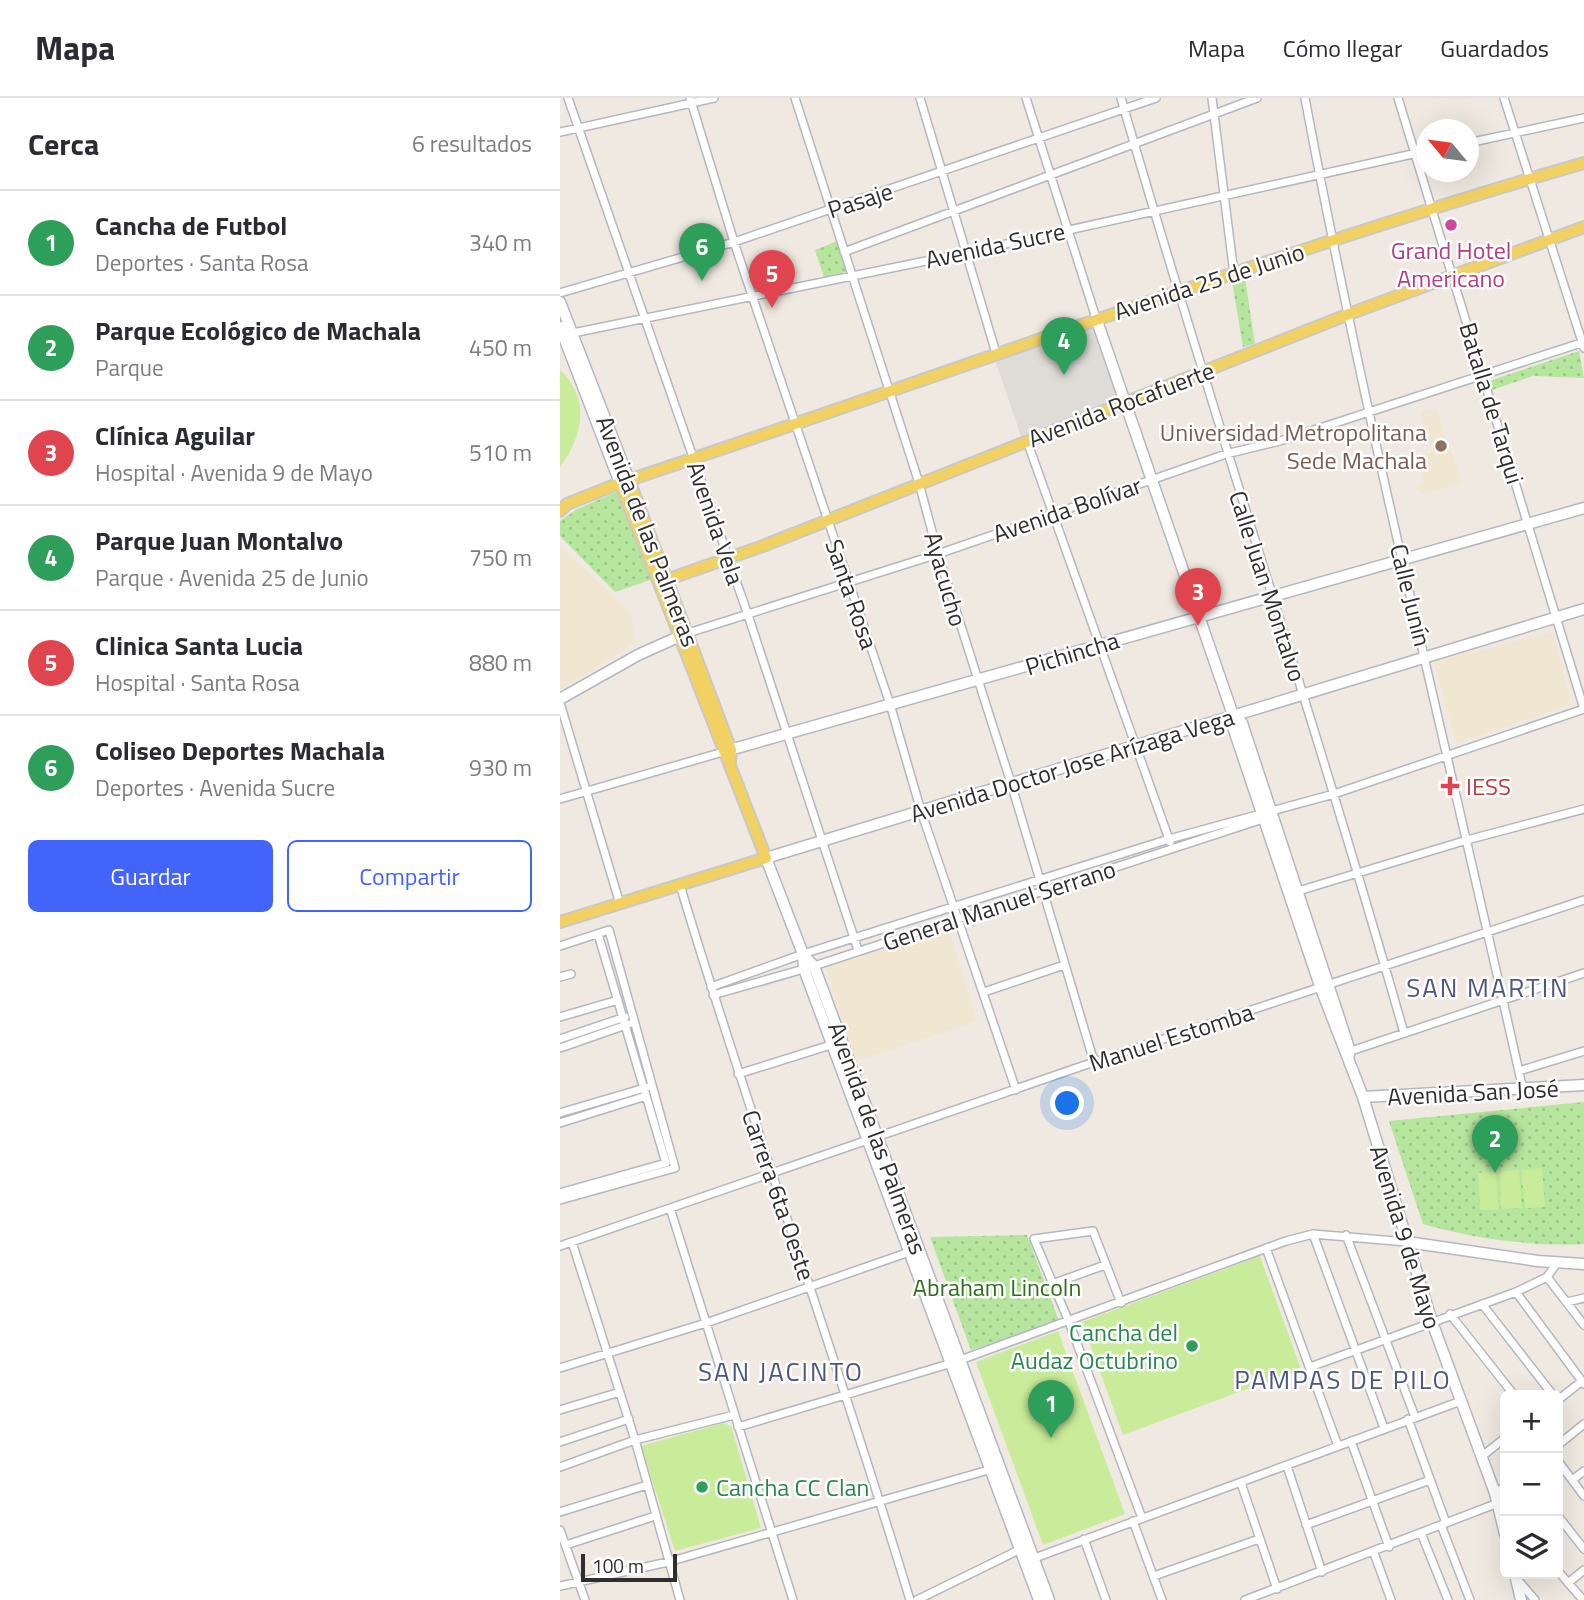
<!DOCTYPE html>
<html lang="es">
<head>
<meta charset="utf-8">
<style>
	body { margin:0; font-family:"Titillium Web",sans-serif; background:#f2f2f3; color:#2b2b33 }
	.controls { position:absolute; right:21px; bottom:21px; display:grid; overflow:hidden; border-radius:10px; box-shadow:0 7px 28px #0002 }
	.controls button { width:63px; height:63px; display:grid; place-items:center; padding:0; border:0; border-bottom:2px solid #e1e1e2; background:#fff; color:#2b2b33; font:35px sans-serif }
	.compass { position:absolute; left:856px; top:21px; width:63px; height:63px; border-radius:50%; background:#fff; box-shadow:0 7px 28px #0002; rotate:299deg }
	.scale { position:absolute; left:21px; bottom:18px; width:96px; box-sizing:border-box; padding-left:7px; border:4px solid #2e2e2e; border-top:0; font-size:19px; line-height:24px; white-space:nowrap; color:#2e2e2e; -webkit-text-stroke:5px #fff; paint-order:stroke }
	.you { position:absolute; left:508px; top:1006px; width:24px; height:24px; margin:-18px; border:5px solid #fff; border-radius:50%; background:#1a73e8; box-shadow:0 0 0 10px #1a73e833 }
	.badge { display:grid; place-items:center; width:46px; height:46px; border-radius:50%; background:#4264fb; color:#fff; font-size:23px; font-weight:700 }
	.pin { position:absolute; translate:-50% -58px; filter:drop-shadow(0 2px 4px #0008) }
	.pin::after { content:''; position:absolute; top:37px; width:24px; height:21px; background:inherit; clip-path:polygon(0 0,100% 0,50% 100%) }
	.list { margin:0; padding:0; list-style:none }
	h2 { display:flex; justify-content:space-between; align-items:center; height:91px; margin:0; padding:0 28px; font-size:30px }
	h2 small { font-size:23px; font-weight:400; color:#7c7c81 }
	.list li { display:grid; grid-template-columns:46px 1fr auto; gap:21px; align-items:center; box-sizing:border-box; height:105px; padding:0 28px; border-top:2px solid #e1e1e2 }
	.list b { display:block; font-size:26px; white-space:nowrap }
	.list p { margin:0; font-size:23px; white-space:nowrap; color:#7c7c81 }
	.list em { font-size:23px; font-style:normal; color:#7c7c81 }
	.actions { display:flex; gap:14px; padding:21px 28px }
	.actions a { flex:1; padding:16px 0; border:2px solid #4264fb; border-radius:10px; text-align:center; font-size:24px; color:#4264fb }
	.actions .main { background:#4264fb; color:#fff }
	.icon { flex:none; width:38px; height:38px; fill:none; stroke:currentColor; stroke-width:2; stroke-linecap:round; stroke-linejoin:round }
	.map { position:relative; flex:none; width:1024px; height:1502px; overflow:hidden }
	header { display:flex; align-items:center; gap:42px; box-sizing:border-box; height:98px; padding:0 35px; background:#fff; border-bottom:2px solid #e1e1e2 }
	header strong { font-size:33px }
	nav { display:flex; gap:38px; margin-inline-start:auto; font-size:24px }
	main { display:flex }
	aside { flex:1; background:#fff }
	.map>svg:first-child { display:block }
	.education { fill:#f0e6d1 }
	.grass { fill:url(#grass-dots) }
	.pitch { fill:#c9ec9a }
	.plaza { fill:#dfdcd8 }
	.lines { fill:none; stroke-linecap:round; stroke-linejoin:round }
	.street-casing { stroke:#b4b7c1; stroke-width:10 }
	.secondary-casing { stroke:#b4b7c1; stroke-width:13 }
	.primary-casing { stroke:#c9c9c9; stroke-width:14 }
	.street { stroke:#fff; stroke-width:7 }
	.secondary { stroke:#fff; stroke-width:10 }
	.primary { stroke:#f2d163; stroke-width:10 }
	.hotel-dot { fill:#d1479c; stroke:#fff; stroke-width:2.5 }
	.education-dot { fill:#8d6e63; stroke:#fff; stroke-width:2.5 }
	.health-dot { fill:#e0444e; stroke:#fff; stroke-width:2.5 }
	.leisure-dot { fill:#2e9e5b; stroke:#fff; stroke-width:2.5 }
	.labels { text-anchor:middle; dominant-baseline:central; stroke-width:5; stroke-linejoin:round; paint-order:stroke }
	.street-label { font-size:24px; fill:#2e2e2e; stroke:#fff }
	.hotel-label { font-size:24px; fill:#b23c85; stroke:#fff }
	.education-label { font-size:24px; fill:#785e54; stroke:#fff; text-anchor:end }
	.health-label { font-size:24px; fill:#be3a42; stroke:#fff; text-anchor:start }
	.park-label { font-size:24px; fill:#2c6e1b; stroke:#fff }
	.leisure-label { font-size:24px; fill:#27864d; stroke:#fff; text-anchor:end }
	.neighbourhood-label { font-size:26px; letter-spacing:2px; fill:#4d5680; stroke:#fff }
</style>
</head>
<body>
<header>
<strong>Mapa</strong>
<nav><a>Mapa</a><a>Cómo llegar</a><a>Guardados</a></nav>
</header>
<main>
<aside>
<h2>Cerca<small>6 resultados</small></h2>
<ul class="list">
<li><span class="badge" style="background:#2e9e5b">1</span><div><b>Cancha de Futbol</b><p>Deportes · Santa Rosa</p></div><em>340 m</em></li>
<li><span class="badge" style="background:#2e9e5b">2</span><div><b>Parque Ecológico de Machala</b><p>Parque</p></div><em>450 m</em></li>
<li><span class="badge" style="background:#e0444e">3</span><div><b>Clínica Aguilar</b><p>Hospital · Avenida 9 de Mayo</p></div><em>510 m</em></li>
<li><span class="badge" style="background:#2e9e5b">4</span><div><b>Parque Juan Montalvo</b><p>Parque · Avenida 25 de Junio</p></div><em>750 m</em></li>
<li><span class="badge" style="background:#e0444e">5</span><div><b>Clinica Santa Lucia</b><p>Hospital · Santa Rosa</p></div><em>880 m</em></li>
<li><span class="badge" style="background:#2e9e5b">6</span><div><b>Coliseo Deportes Machala</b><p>Deportes · Avenida Sucre</p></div><em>930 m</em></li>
</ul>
<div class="actions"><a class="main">Guardar</a><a>Compartir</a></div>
</aside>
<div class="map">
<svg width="1024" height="1502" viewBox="0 0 1024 1502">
	<defs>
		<pattern id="grass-dots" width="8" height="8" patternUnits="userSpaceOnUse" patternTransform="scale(1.75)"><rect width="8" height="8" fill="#b6e59e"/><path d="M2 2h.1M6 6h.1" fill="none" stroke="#9dc588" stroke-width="1.8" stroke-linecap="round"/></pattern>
	</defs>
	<rect width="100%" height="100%" fill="#efe9e1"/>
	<path class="education" d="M876,310L902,384L862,396L855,388L864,385L858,365L834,372L832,364L853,355L855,359L872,354L861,314Z
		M0,448L71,514L75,545L0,592Z
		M993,534L1011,606L896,645L874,564Z
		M388,830L417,923L296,963L266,870Z"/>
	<path class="grass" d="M277,143L286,174L264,179L255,152Z
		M685,180L695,246L683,249L672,183Z
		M1019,253L1024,280L973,278L932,292L929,283Z
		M59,393L93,481L55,494L0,438V423L17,411Z
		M1024,1004V1146C975,1149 910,1140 863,1126L829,1023Z
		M467,1137L499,1223L411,1252L370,1139Z"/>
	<path class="pitch" d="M0,272C31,301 23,338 0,369Z
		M982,1070L985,1109L965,1110L961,1072Z
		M959,1072L962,1110L941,1111L940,1073Z
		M936,1073L938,1112H920L918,1075Z
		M700,1158L741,1271L563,1337L522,1224Z
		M498,1233L565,1416L483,1447L416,1264Z
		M163,1325L171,1328L201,1430L115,1453L81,1348Z"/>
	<path class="plaza" d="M533,225L559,301L461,338L435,262Z"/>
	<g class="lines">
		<defs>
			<path id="street" d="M8,0L188,517L298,852
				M130,0L174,144L330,606L361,713L456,992
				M235,0L359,385L378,456L451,685L534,964
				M360,0L436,255
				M466,0L536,220
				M561,0C651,313 755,621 844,935
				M652,0L674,176
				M745,0C807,333 890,662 963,992
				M838,0L1024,611
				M944,0L1024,250
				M0,34L154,0
				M908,45L1024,20
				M284,154L697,0
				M0,195L174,144L596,0
				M8,236L405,155L866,53
				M467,343L610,744
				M128,535L378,456L666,356L720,343L1024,244
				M0,605L60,806
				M0,701L163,654
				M120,787C192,1027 278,1262 350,1502
				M735,794L907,742L1024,711
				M0,848L49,832L115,1070L0,1102
				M0,879L11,876
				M151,889L243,856L609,741L774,696L1024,611
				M424,894L504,867
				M153,897L254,868L706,720
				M0,919L58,902
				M0,941L65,919
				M0,950L69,926
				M788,954L1024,875
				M959,973L1024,953
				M178,976L274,946
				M0,1015L88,989
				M0,1025L86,998
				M0,1095L106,1065L38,836
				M110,1110L233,1502
				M753,1136L824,1330
				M786,1137L855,1319
				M12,1144L75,1342L120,1502
				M0,1148L534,964L1024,802
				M706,1150L778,1348
				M987,1179L1024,1227
				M492,1186L545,1167
				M956,1194L1024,1286
				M1007,1204L1024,1200
				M561,1205L533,1133L474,1141L509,1224L582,1420
				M922,1206L993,1297
				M890,1216L954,1297
				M750,1269L956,1194L987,1179L997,1165
				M0,1270L146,1225L352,1153
				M998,1302L1022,1283
				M0,1312L60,1294
				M848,1321L886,1425
				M178,1329L392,1265L726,1143L753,1136L847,1144
				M791,1343L829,1449
				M0,1344L69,1321
				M998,1347L1024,1326
				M921,1359L945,1340
				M998,1363L1024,1398
				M727,1368L762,1474
				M0,1369L75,1342L174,1317
				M1012,1382L1024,1373
				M681,1385L717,1491
				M935,1395L945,1388
				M0,1414L87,1387
				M998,1418L1024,1451
				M573,1423L602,1502
				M746,1427L870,1382
				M881,1427L910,1502
				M0,1432L25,1502
				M861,1435L888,1502
				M524,1441L546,1502
				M6,1447L95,1418
				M814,1455L831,1502
				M472,1461L901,1303
				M998,1473L1023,1502
				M594,1478L699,1441
				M957,1481L975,1502
				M1008,1485L1024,1472
				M0,1488L108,1464L432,1371
				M357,1502L463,1450
				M685,1502L938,1405L945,1408"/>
			<path id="secondary" d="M0,204L69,382
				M536,220L673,617V629L760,888L803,999L872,1224L935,1395L945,1436
				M0,229L60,385
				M0,601L78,557L127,535
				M673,617L682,625L790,953L788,960
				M166,653C452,573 738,492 1024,410
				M243,857L254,868L489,1502
				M803,999L1024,987
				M847,1144L978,1163L1024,1166
				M955,1476L961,1502
				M479,1502L244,871L243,856L206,760L1024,511"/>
			<path id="primary" d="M69,382L171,652L170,663
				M0,413L7,406L60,385C381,279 698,159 1024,65
				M100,484L203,448L789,216L1024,129
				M0,824L206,760L60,385"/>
		</defs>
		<use href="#street" class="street-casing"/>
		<use href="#secondary" class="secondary-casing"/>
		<use href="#primary" class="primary-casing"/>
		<use href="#street" class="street"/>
		<use href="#secondary" class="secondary"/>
		<use href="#primary" class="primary"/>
	</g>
	<circle class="hotel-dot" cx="891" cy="127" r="7"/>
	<circle class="education-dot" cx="881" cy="348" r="7"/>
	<path class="health-dot" d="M886.5 677.5h7v7h7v7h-7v7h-7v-7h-7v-7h7z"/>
	<g class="leisure-dot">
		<circle cx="632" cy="1248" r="7"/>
		<circle cx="142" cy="1389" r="7"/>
	</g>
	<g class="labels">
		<g class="street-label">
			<text transform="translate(300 102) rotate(-18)">Pasaje</text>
			<text transform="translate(435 147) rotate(-12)">Avenida Sucre</text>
			<text transform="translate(649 183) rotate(-18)">Avenida 25 de Junio</text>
			<text transform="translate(932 305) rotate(73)">Batalla de Tarqui</text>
			<text transform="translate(561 306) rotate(-21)">Avenida Rocafuerte</text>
			<text transform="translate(507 411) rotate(-19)">Avenida Bolívar</text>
			<text transform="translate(156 425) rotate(71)">Avenida Vela</text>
			<text transform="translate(88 433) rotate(69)">Avenida de las Palmeras</text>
			<text transform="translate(386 481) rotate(74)">Ayacucho</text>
			<text transform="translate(708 488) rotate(72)">Calle Juan Montalvo</text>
			<text transform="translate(292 496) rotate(71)">Santa Rosa</text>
			<text transform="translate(851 497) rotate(76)">Calle Junín</text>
			<text transform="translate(512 555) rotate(-17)">Pichincha</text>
			<text transform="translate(512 667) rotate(-17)">Avenida Doctor Jose Arízaga Vega</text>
			<text transform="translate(439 807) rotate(-18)">General Manuel Serrano</text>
			<text transform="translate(611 939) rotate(-18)">Manuel Estomba</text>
			<text transform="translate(913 994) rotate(-3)">Avenida San José</text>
			<text transform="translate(318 1040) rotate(70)">Avenida de las Palmeras</text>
			<text transform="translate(219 1097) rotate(71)">Carrera 6ta Oeste</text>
			<text transform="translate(846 1139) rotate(73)">Avenida 9 de Mayo</text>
		</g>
		<g class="hotel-label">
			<text x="891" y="152">Grand Hotel<tspan x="891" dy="28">Americano</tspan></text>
		</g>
		<g class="education-label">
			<text x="867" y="334">Universidad Metropolitana<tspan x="867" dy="28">Sede Machala</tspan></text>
		</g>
		<g class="health-label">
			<text x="906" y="688">IESS</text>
		</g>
		<g class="park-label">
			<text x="437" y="1189">Abraham Lincoln</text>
		</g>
		<g class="leisure-label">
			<text x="618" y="1234">Cancha del<tspan x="618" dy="28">Audaz Octubrino</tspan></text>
			<text x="156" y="1389" text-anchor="start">Cancha CC Clan</text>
		</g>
		<g class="neighbourhood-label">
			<text x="928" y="889">SAN MARTIN</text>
			<text x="221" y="1273">SAN JACINTO</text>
			<text x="783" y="1281">PAMPAS DE PILO</text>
		</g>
	</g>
</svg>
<div class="controls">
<button>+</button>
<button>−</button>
<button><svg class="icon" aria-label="layers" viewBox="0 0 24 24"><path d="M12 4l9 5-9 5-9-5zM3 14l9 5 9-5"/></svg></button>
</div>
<svg class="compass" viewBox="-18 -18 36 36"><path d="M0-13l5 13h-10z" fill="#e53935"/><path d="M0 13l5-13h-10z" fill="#7c7c81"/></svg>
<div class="scale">100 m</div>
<div class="you"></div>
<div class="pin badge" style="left:491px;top:1340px;background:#2e9e5b">1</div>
<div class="pin badge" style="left:935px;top:1075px;background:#2e9e5b">2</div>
<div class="pin badge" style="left:638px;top:528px;background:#e0444e">3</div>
<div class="pin badge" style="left:504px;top:277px;background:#2e9e5b">4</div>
<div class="pin badge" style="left:212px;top:210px;background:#e0444e">5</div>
<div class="pin badge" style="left:142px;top:183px;background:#2e9e5b">6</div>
</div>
</main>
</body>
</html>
